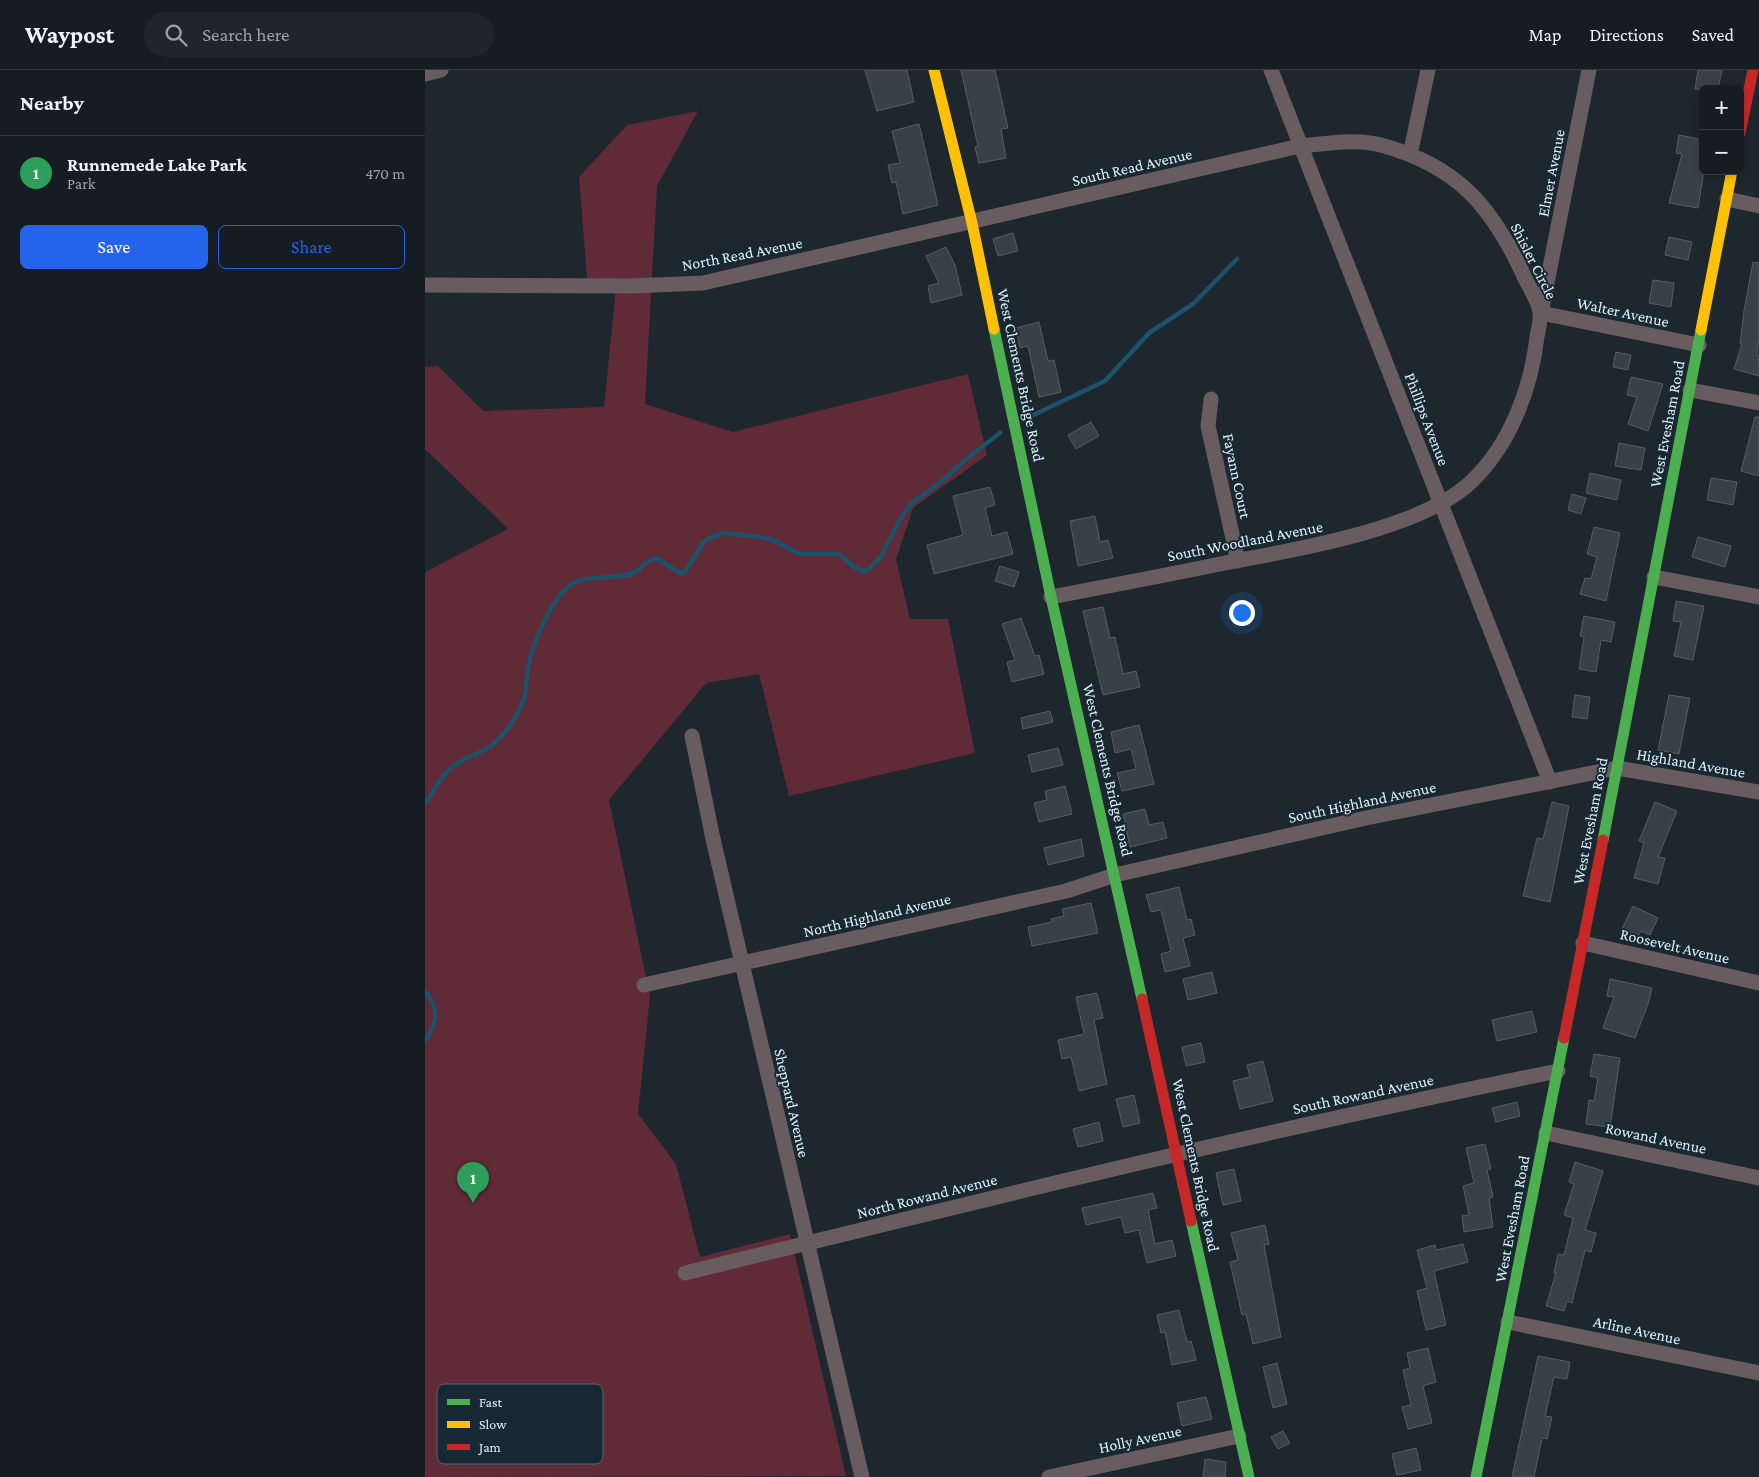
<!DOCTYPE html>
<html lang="en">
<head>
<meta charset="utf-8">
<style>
	body { margin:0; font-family:"Crimson Pro",serif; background:#1f262a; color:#f1f3f6 }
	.controls { position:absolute; right:15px; top:15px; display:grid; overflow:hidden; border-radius:8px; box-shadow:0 2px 8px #0003 }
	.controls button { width:45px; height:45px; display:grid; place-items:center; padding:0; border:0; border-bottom:1px solid #353b40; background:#161d22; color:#f1f3f6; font:25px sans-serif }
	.you { position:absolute; left:816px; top:542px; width:18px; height:18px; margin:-12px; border:4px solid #fff; border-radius:50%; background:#1a73e8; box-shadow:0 0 0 8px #1a73e833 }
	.badge { display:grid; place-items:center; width:32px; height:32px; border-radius:50%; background:#2563eb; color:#fff; font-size:16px; font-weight:700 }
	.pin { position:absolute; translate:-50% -41px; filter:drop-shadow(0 1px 2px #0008) }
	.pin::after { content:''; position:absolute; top:26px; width:18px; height:15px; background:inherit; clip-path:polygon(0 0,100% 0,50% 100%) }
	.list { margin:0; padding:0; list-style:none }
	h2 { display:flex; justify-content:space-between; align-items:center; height:65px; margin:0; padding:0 20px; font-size:21px }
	h2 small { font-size:16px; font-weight:400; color:#9ea2a5 }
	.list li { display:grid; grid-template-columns:32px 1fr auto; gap:15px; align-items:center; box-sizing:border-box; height:75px; padding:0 20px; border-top:1px solid #353b40 }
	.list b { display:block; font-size:19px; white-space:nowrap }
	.list p { margin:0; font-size:16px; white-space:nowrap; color:#9ea2a5 }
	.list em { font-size:16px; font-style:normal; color:#9ea2a5 }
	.actions { display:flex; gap:10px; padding:15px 20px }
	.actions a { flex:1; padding:11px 0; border:1px solid #2563eb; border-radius:8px; text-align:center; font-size:18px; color:#2563eb }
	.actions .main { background:#2563eb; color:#fff }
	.icon { flex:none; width:28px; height:28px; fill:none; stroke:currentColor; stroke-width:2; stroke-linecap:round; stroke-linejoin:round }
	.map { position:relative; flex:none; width:1334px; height:1407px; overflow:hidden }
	header { display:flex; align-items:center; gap:30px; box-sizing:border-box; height:70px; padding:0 25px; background:#161d22; border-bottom:1px solid #353b40 }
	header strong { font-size:24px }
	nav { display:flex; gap:28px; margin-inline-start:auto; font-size:18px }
	.search { width:350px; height:45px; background:#1f262a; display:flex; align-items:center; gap:12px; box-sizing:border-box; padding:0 18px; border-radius:28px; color:#9ea2a5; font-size:19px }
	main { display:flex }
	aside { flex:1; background:#161d22 }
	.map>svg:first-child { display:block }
	.green { fill:#602a37 }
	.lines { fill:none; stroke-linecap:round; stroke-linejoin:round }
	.stream { stroke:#1d526b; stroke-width:4.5 }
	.building { fill:#384146; stroke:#555e63 }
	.street { stroke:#695c60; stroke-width:15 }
	.fast { stroke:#4caf50; stroke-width:11 }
	.slow { stroke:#ffc107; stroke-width:11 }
	.jam { stroke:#c62828; stroke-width:11 }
	.labels { text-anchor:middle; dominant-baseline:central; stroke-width:4; stroke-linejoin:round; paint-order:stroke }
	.street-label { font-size:16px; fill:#e3eff6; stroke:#162934 }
	.key { fill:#162934; stroke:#54646e; stroke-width:1 }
	.key-label { font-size:14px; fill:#e3eff6 }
</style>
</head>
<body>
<header>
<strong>Waypost</strong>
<div class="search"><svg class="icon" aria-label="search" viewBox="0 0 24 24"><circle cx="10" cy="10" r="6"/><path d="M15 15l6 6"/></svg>Search here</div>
<nav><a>Map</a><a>Directions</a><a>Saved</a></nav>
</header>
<main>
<aside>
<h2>Nearby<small></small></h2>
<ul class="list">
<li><span class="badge" style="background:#2e9e5b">1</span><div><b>Runnemede Lake Park</b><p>Park</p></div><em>470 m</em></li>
</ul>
<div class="actions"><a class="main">Save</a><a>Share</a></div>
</aside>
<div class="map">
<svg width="1334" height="1407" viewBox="0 0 1334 1407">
	<rect width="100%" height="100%" fill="#1d272d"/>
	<path class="green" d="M273,41L232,116L220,334L308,362L543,304L562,385L488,438L471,489L485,549H523L550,683L364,726L334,604L281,613L184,730L225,926L213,1044L251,1094L275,1187L365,1164L421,1406L0,1407V502L83,459L0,379V297L13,296L58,341L179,337L191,217L163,220L154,107L202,55Z"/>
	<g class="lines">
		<path class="stream" d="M606,346L680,311L724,263L768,234L812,189
			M0,734C8,722 16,706 27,697C46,683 65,683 81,661C88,652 95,640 99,628C102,618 101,608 103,598C107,575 130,518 153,511C170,506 189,509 206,504C216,501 221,489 231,488L255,503L260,502L278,473L284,468L300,463L336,467L353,472L374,484H415L429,497L438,501L443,500L456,487L476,448L487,433L516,412L541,389L575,363
			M0,921C15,941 13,950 0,971"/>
	</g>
	<path class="building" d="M440,0H482L489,32L452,41Z
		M536,0H570L583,58L576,59L581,88L554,93L550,77L553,76Z
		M1273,0H1297L1293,19H1270Z
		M494,54L513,135L478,144L471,112L467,113L463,95L475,93L467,61Z
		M1254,65L1278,70V107L1273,138L1244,133L1257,84L1251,83Z
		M588,163L593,181L573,186L568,169Z
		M1244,167L1267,172L1263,190L1240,185Z
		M521,177L530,195L537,225L506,233L503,216L514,213L501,186Z
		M1328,192L1334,193V267L1332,285L1334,286V306L1309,299L1317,274H1315L1319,241Z
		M1228,210L1249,213L1246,237L1224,233Z
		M614,252L623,291L629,290L636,322L614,327L603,276L595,278L591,258Z
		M1191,282L1206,285L1203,300L1188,297Z
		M1206,307L1238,314L1223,361L1203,354L1212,327L1202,325Z
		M1330,347H1334V406L1316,401Z
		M666,352L674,366L651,379L643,365Z
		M1194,373L1220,378L1216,400L1190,396Z
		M1165,403L1196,410L1192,430L1161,423Z
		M1286,408L1312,412L1308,435L1282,430Z
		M565,417L570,435L560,438L567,466L582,462L588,484L509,504L502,475L538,465L528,426Z
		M1147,424L1161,428L1156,444L1143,440Z
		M670,446L675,472L683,470L688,488L653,496L645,451Z
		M1169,457L1195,463L1181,531L1155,524L1160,508L1166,509L1172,487L1162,484Z
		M1273,467L1306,476L1300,497L1267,487Z
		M575,496L594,502L589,517L570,511Z
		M1251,531L1279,536L1268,590L1249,586L1256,552L1248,551Z
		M678,537L685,568L690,567L698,604L711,601L715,617L678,625L658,541Z
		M1159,546L1190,552L1186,572L1176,570L1171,602L1154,599L1159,567L1155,566Z
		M596,548L610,586L614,585L619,604L587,612L582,592L590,590L577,554Z
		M1150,625L1165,627L1162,649L1147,647Z
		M1244,625L1265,628L1254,684L1233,680Z
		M625,641L628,652L598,659L596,648Z
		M714,655L729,714L697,721L692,703L711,699L706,679L690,683L686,662Z
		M633,678L638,695L607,702L603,685Z
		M640,716L647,744L614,752L609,733L622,730L620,721Z
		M1127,732L1144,736L1125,832L1098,826L1112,768L1118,769Z
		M1230,732L1252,741L1233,787L1240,788L1233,814L1209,808L1219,773L1214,771Z
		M720,739L724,755L738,752L742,768L705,777L698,744Z
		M656,769L659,786L623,795L619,778Z
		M754,817L762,850L766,849L770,865L758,868L765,896L740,902L736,884L746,881L736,840L726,842L721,825Z
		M666,833L673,863L607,876L603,857L627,852L626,849L639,846L637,839Z
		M1208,836L1233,848L1225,865L1216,861L1213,867L1197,859Z
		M787,902L792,923L763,930L758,909Z
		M1185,909L1227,918L1223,934L1210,968L1178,958L1189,927L1182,926Z
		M672,923L678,948L669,950L682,1014L654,1021L646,987L637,989L633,970L659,964L651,927Z
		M1107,941L1112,962L1072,971L1067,950Z
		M776,973L780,992L761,996L757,977Z
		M1169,984L1195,988L1185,1057L1161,1054L1164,1030L1169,1031L1173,1008L1165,1006Z
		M838,991L848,1031L815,1039L808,1011L825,1007L822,995Z
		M709,1025L715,1053L698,1057L691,1029Z
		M1092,1032L1095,1046L1071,1052L1067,1038Z
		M674,1052L678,1071L653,1077L648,1059Z
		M1060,1074L1066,1099L1062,1100L1068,1127L1064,1128L1068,1157L1039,1162L1037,1146L1044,1145L1038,1116L1049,1113L1041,1078Z
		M1150,1092L1178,1101L1160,1160L1171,1163L1166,1182L1160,1180L1147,1233L1142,1231L1139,1241L1121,1236L1131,1203H1129L1133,1184L1139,1185L1148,1148L1139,1145L1149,1114L1144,1112Z
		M809,1099L816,1131L798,1135L791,1103Z
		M728,1123L732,1138L723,1140L730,1174L747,1170L751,1186L722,1193L714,1160L700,1163L696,1147L661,1155L657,1138Z
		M840,1155L844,1174L839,1175L856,1267L828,1274L821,1244L817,1245L805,1192L813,1190L806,1163Z
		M1038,1174L1043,1192L1009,1201L1021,1255L1001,1260L992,1221L1002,1218L992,1180L1010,1175L1011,1180Z
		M754,1240L762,1272L766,1271L771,1290L747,1295L740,1262L736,1263L732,1245Z
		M1003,1278L1011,1312L998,1316L1007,1353L983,1359L977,1337L986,1335L978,1300L985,1298L982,1283Z
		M1113,1286L1145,1292L1142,1309L1129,1307L1120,1346L1127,1347L1122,1369L1117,1368L1109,1407H1087Z
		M852,1293L862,1334L848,1338L838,1297Z
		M781,1327L787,1349L757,1356L752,1333Z
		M858,1361L865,1373L853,1379L846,1367Z
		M991,1378L996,1400L972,1405L967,1384Z
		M780,1389L801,1392L800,1407H778Z"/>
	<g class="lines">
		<path class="street" d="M846,0L1125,712
			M1164,0L1116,243L1274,275
			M0,4L16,0
			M985,85L1003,0
			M1302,129L1334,136
			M0,215L206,216L278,213L875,76C901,74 930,68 956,75C1032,96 1066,135 1098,204C1103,216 1114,231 1115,243C1116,251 1113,260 1112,267C1106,319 1085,375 1046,412C995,460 868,480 800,493C742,505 684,516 626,527
			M1265,320L1334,333
			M786,329L783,356L813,491
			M1229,507L1334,527
			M267,666L288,769L437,1407
			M1158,873L1334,913
			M219,915L641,821L690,805L941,748L1192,698L1334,722
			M1121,1063L1334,1108
			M260,1203C550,1132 840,1060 1133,1001
			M1083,1252L1334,1303
			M624,1407L814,1366"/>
		<path class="fast" d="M569,259L626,527L717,929
			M1178,770L1276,260
			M766,1151L824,1407
			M1051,1407L1139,968"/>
		<path class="slow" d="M509,0L547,153L569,259
			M1276,260L1307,101"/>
		<path class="jam" d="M1315,63L1328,0
			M717,929L766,1151
			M1139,968L1178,770"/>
	</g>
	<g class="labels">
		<g class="street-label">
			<text transform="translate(707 97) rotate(-13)">South Read Avenue</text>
			<text transform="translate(1126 103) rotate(-79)">Elmer Avenue</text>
			<text transform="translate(317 184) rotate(-11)">North Read Avenue</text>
			<text transform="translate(1109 191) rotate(63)">Shisler Circle</text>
			<text transform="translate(1198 242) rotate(12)">Walter Avenue</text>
			<text transform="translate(596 305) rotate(78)">West Clements Bridge Road</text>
			<text transform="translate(1002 349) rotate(69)">Phillips Avenue</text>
			<text transform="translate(1242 354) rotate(-79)">West Evesham Road</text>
			<text transform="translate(812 406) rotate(78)">Fayann Court</text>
			<text transform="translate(820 471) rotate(-11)">South Woodland Avenue</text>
			<text transform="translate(1266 693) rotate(10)">Highland Avenue</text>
			<text transform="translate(683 700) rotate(77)">West Clements Bridge Road</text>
			<text transform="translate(937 732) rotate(-12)">South Highland Avenue</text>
			<text transform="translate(1165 751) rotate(-79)">West Evesham Road</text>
			<text transform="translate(452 845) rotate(-13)">North Highland Avenue</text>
			<text transform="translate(1250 876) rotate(13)">Roosevelt Avenue</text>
			<text transform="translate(938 1024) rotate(-12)">South Rowand Avenue</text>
			<text transform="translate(367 1033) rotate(77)">Sheppard Avenue</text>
			<text transform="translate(1231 1068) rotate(12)">Rowand Avenue</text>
			<text transform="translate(771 1095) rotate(78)">West Clements Bridge Road</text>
			<text transform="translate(502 1126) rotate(-14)">North Rowand Avenue</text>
			<text transform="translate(1087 1149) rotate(-79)">West Evesham Road</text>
			<text transform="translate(1212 1260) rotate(12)">Arline Avenue</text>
			<text transform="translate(715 1369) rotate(-12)">Holly Avenue</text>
		</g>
	</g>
	<rect x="12" y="1314" width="166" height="80" rx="8" class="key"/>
	<rect x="22" y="1329" width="23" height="6" fill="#4caf50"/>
	<rect x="22" y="1351" width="23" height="7" fill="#ffc107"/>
	<rect x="22" y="1374" width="23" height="6" fill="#c62828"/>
	<g class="key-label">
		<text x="54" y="1337">Fast</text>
		<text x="54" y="1359">Slow</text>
		<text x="54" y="1382">Jam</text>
	</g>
</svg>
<div class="controls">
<button>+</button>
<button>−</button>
</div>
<div class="you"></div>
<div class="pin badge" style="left:48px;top:1133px;background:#2e9e5b">1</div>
</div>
</main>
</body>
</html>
